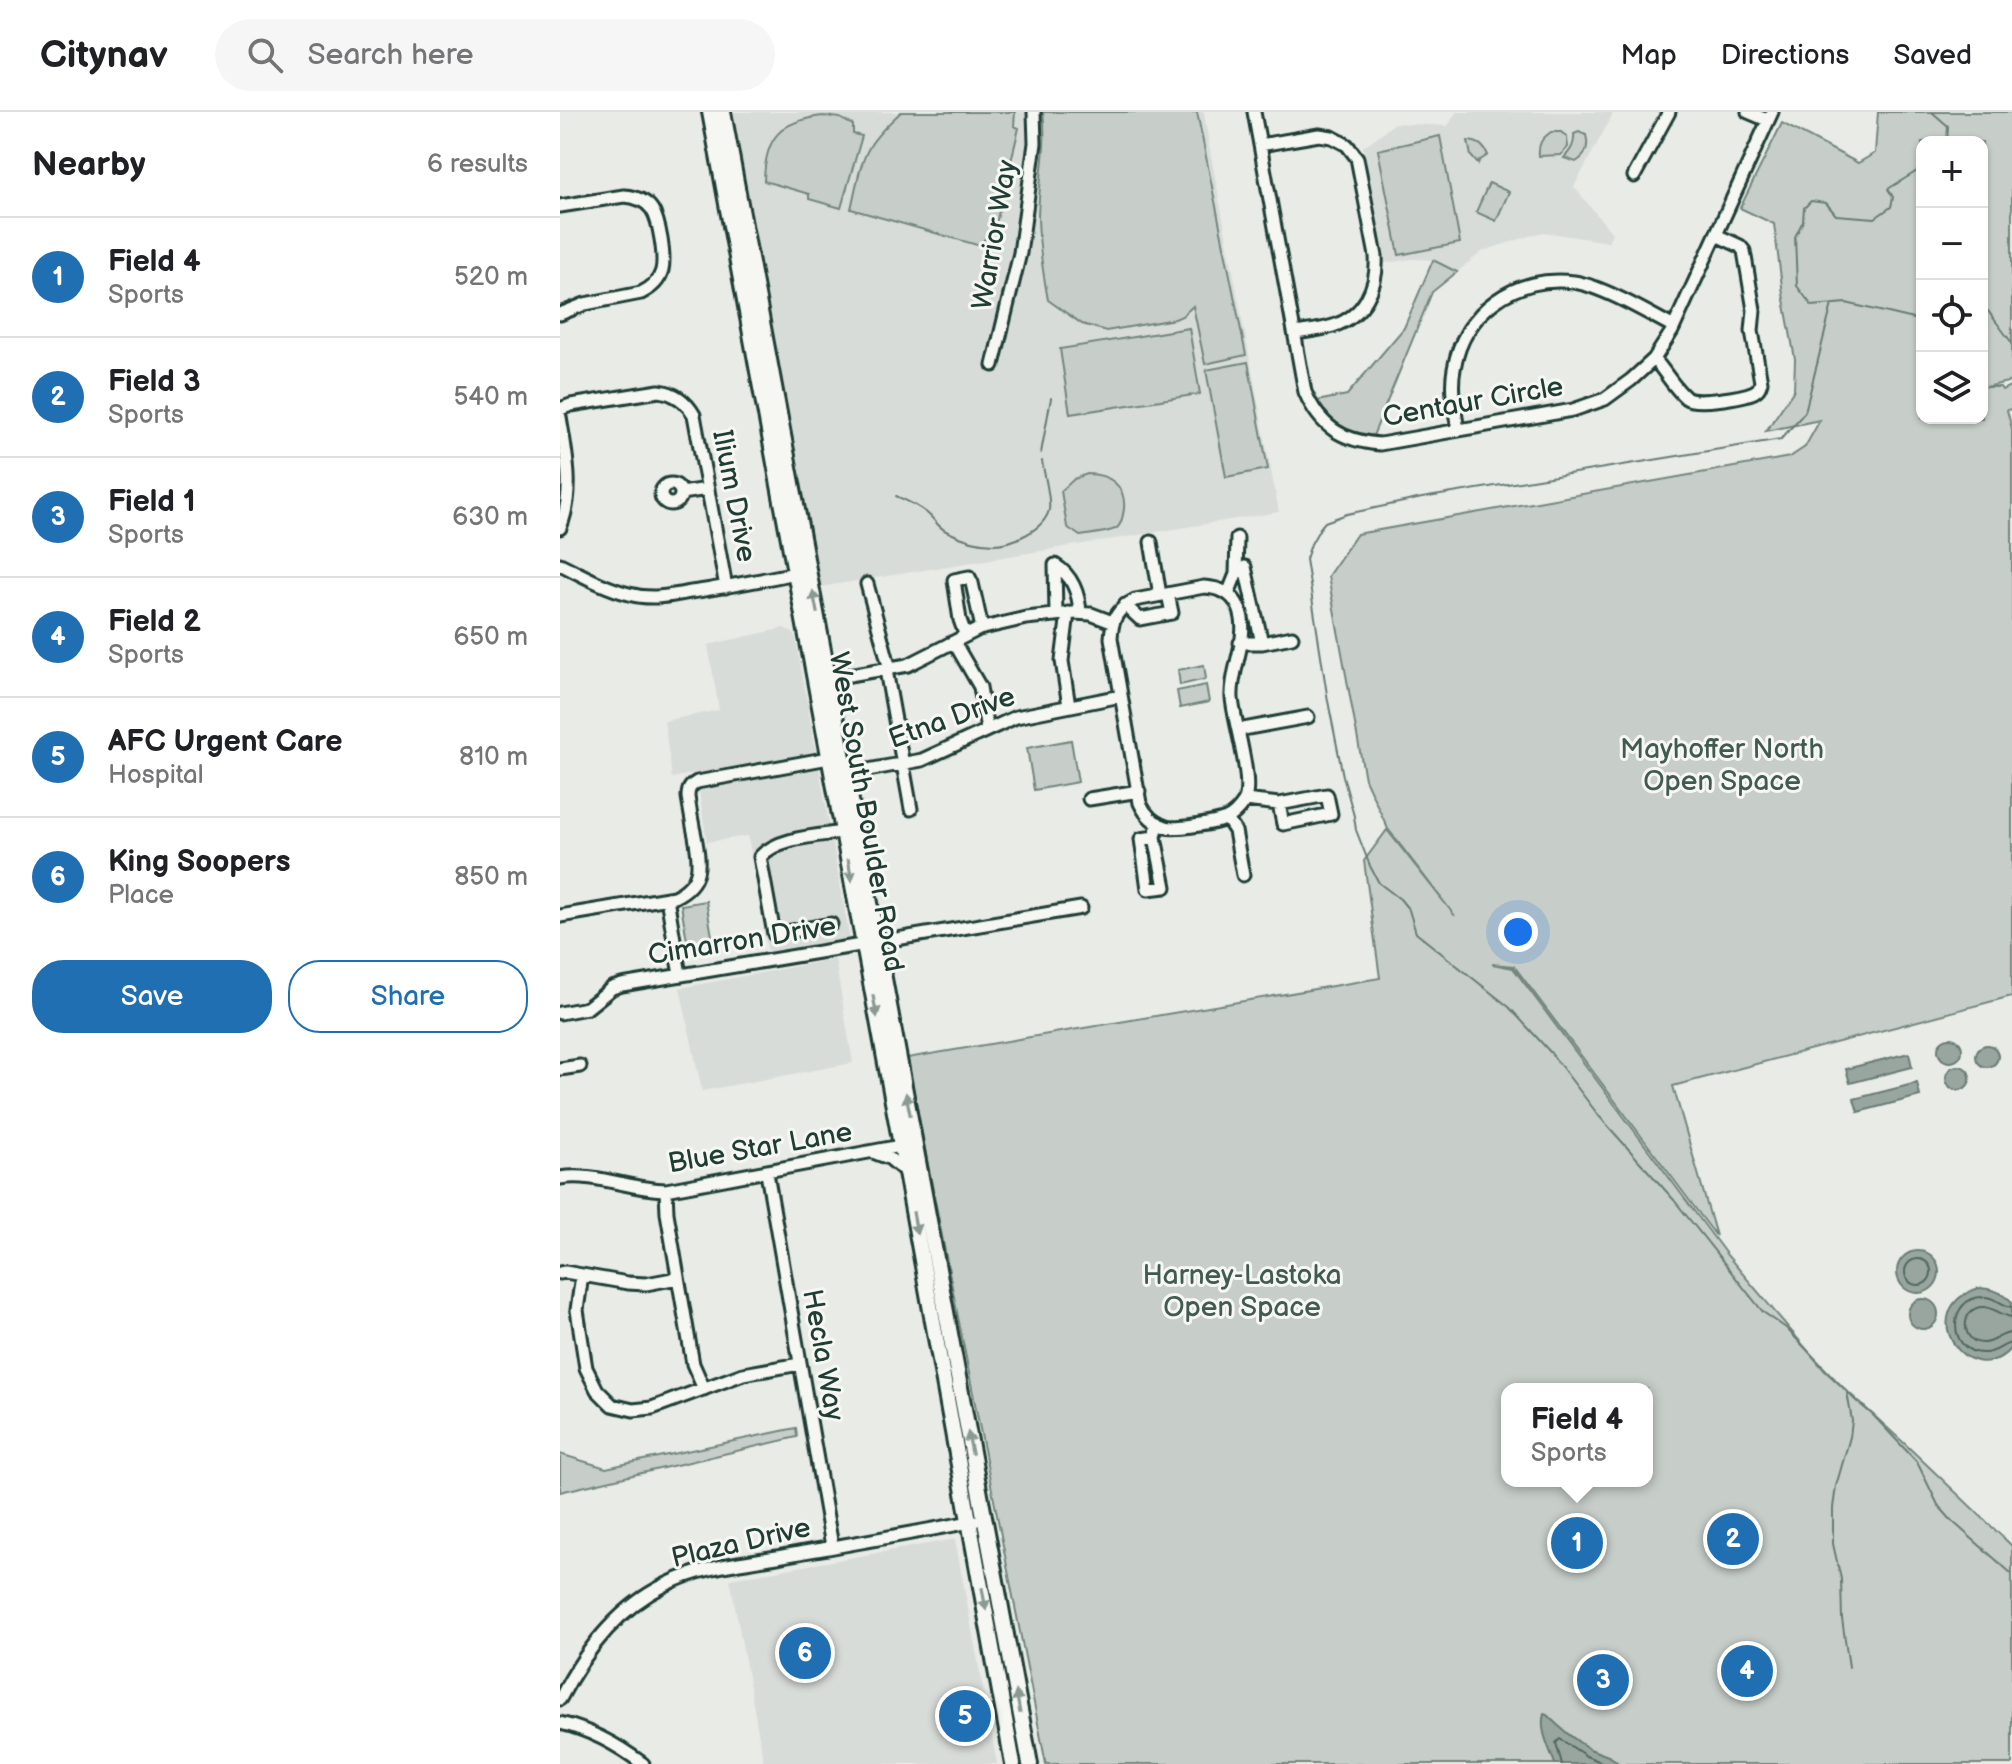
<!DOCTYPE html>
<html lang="en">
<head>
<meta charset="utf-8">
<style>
	body { margin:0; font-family:"Balsamiq Sans",sans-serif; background:#f6f6f6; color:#202124 }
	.controls { position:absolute; right:24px; top:24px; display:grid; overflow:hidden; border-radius:16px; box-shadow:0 2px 6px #0004 }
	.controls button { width:72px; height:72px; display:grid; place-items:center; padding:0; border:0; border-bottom:2px solid #e0e0e0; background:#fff; color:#202124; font:40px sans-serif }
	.you { position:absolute; left:958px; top:820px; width:28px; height:28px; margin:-20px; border:6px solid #fff; border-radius:50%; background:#1a73e8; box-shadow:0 0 0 12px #1a73e833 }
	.badge { display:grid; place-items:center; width:52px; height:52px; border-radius:50%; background:#1f6fb2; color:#fff; font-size:26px; font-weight:700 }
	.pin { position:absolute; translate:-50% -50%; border:4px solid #fff; box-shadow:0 2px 8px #0006 }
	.popup { position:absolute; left:941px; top:1271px; width:152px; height:104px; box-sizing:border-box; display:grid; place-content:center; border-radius:16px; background:#fff; filter:drop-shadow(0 2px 6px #0005); font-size:26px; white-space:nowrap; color:#757577 }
	.popup b { font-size:30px; color:#202124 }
	.popup::after { content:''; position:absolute; left:50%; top:100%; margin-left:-16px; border:16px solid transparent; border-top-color:#fff }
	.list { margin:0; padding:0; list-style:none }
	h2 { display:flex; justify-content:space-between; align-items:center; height:104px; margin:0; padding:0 32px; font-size:34px }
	h2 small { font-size:26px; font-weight:400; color:#757577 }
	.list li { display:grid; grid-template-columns:52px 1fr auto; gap:24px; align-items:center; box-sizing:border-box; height:120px; padding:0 32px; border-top:2px solid #e0e0e0 }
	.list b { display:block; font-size:30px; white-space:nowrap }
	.list p { margin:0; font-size:26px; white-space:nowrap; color:#757577 }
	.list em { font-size:26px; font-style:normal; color:#757577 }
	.actions { display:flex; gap:16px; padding:24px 32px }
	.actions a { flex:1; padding:18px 0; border:2px solid #1f6fb2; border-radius:32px; text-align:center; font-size:28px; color:#1f6fb2 }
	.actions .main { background:#1f6fb2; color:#fff }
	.icon { flex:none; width:44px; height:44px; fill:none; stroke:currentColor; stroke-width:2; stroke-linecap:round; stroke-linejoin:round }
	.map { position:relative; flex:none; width:1452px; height:1652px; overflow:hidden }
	header { display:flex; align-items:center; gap:48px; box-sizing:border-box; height:112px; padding:0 40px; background:#fff; border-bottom:2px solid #e0e0e0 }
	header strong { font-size:38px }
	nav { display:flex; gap:44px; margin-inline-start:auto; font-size:28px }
	.search { width:560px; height:72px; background:#f6f6f6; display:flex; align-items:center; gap:20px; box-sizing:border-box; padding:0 28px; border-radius:44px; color:#757577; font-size:30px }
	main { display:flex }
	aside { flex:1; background:#fff }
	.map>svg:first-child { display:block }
	.built { fill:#d8dcd8 }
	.green { fill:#c7cec9; stroke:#73867e; stroke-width:2; fill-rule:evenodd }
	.water { fill:#99a6a0; stroke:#687c75; stroke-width:2 }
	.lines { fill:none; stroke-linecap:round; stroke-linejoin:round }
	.shore { stroke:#50675f; stroke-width:2 }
	.stream { stroke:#687c75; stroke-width:2 }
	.minor-casing { stroke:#1f3d34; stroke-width:17 }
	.major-casing { stroke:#1f3d34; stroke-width:20 }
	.minor { stroke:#f6f6f2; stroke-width:11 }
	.major { stroke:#f6f6f2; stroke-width:14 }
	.oneway { fill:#8a9a93 }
	.labels { text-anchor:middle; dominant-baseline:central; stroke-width:6; stroke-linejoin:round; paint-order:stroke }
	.street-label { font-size:28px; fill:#1f3d34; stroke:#f6f6f2 }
	.park-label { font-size:28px; fill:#415a52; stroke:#f6f6f2 }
</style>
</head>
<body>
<header>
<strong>Citynav</strong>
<div class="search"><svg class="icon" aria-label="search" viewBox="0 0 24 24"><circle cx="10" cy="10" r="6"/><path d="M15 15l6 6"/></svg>Search here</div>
<nav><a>Map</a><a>Directions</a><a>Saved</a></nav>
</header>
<main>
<aside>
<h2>Nearby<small>6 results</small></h2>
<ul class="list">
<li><span class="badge">1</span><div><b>Field 4</b><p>Sports</p></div><em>520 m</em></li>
<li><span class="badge">2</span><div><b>Field 3</b><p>Sports</p></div><em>540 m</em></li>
<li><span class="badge">3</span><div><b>Field 1</b><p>Sports</p></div><em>630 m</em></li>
<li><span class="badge">4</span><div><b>Field 2</b><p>Sports</p></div><em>650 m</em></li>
<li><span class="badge">5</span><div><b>AFC Urgent Care</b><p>Hospital</p></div><em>810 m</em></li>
<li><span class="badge">6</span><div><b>King Soopers</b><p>Place</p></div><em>850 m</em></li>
</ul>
<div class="actions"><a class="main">Save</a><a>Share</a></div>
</aside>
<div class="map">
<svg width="1452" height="1652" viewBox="0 0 1452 1652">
	<rect width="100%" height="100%" fill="#e9ebe7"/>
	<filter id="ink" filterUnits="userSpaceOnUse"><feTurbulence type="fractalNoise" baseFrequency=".0125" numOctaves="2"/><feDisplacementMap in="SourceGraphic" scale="16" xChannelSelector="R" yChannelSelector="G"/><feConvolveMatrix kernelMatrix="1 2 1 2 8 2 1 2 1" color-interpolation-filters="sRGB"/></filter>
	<g filter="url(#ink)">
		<path class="built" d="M172,0H644L649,33L719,400L260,475Z
			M896,0H1054L1014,75L1052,121L1048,130L983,120L923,139L897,160L873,148L853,147L825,151L803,35L835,11L888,14Z
			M224,516L235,522L290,828L208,842L188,724L147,730L136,661L112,666L104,609L159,598L148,533Z
			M275,847L293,951L142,979L120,876Z
			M395,1427L437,1652H204L170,1467Z"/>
		<path class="green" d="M341,0H455L454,14L459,16L434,120L417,133L291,97C296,76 299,53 310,34C318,21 330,10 341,0Z
			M483,0H637L686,243L645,252L633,194L622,204L615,207L546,219L522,212L488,188C483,161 479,134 478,107C478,71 488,36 483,0Z
			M1318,0H1452V269L1426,275H1440L1442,278L1452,273V297L1447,298L1452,317V884L1113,974L1156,1124L954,854L932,852L953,856L1166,1142L1265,1259L1344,1331L1452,1434V1652H486L347,946L820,866L804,749L827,718L895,804L828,717L805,667L768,464L797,422L1230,345L1245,335L1260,308L1206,319L1234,278L1235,247L1223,182L1214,112L1180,96L1222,11L1298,51L1315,41ZM1362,30H1422V306H1362ZM947,1277H1087V1369H947Z
			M263,4L280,6L293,13V22L302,24L281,96L249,87V82L204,69C205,25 220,9 263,4Z
			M991,20H1001L1007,25L1008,35L1001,43L979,44C978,32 981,27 991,20Z
			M1019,20L1026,23C1029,34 1026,44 1016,50L1004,46C1011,38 1015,32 1014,22Z
			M880,24L900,131L839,143L818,38Z
			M908,29C919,30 923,33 928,43L919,49L918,52L911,44Z
			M929,71L949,80L936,109L916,100Z
			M873,148L897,160L872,180L813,324C783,319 775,313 757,289L787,283L844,216Z
			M629,216L640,282L510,302L500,237Z
			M688,250L708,357L666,365L646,258Z
			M527,362C549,362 566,373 564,397C563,403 562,411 558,415C552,421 529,422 520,424L507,415L501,379L514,367Z
			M644,553L646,567L620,573L618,558Z
			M646,573L649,590L620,596L617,579Z
			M511,628L518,670L474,678L467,636Z
			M146,789L153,830L128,834L121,793Z
			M236,1316L237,1325L0,1380V1342L46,1356Z"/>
		<path class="water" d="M1378 938a12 12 0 1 1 24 0a12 12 0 1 1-24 0Z
			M1416 944a11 11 0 1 1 22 0a11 11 0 1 1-22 0Z
			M1349,941L1352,955L1290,971L1286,957Z
			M1386 966a12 12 0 1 1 24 0a12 12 0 1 1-24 0Z
			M1357,971L1360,984L1298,1000L1294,987Z
			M1337 1160a21 21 0 1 1 42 0a21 21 0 1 1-42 0Z
			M1419,1176C1433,1177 1442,1180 1452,1190V1235C1410,1284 1350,1197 1419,1176Z
			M1348 1202a15 15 0 1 1 30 0a15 15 0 1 1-30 0Z
			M984,1602L987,1603C1000,1616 1014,1628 1030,1637C1040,1642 1052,1643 1059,1652H995C990,1637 979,1618 984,1602Z"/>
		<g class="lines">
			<path class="shore" d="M1345 1160a13 13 0 1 1 26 0a13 13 0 1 1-26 0Z
				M1452,1195C1441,1194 1435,1184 1423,1185C1387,1185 1387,1241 1423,1241C1435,1242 1442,1232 1452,1231
				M1452,1205C1441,1204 1434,1195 1423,1195C1400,1195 1400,1231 1423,1231C1434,1231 1440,1221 1452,1221
				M1002,1652L996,1631L1000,1627L1026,1644L1046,1652"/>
			<path class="stream" d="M1372,0L1388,14L1387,30
				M1362,56L1328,77L1333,85L1331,95L1315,106L1276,103L1266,91L1251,89L1244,96L1243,109L1235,125L1237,174L1252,194L1286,191L1362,209
				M1272,192L1245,300L1221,327L862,386L787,402L765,410L760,416L751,432L746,447L768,589L783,664L794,704L796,718L810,754L819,771L840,787L849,798L856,821L949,895L991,941L1039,1004L1114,1088L1203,1200L1226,1216L1295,1288L1313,1303L1357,1350L1378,1393L1392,1409L1452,1462
				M1422,197L1428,199L1452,231
				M481,341L491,286
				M336,384C347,389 359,394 368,402C375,408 378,415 386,419C400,426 418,432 434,432C452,432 484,418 489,398C491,385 484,362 482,349
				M1287,1280L1292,1309L1290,1325L1276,1374L1273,1396V1432L1281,1467L1282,1507L1289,1555"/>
			<defs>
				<path id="minor" d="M694,0L745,280C760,315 782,329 820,332L1013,298L1045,287L1071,268L1094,247L1112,219L1212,0
					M1188,0L1207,8
					M700,33L759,23L772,25L787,33L797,46L816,144C818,175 804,204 773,214C761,218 747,219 735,221
					M1074,64L1109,0
					M0,94L64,84C93,86 97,103 101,127C105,152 106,169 81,181L25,192L0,202
					M1094,247C1105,259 1114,276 1126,286C1135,293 1183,285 1194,280C1199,277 1199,276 1201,270L1192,219L1194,198L1184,139L1180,134L1156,123
					M433,253L460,141L475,31L474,0
					M0,297L11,293L99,279C115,281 126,289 134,303L166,475
					M0,305C6,343 15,379 0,416
					M898,318C895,298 890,277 894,257C903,199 957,162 1014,170C1042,174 1088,201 1114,215
					M101 382a10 10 0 1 1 20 0a10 10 0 1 1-20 0Z
					M121,381L148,377
					M591,430L600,483
					M0,452C22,463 45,476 69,482C90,488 110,484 131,480C166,475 201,468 236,461
					M676,462L677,426
					M307,472L330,557
					M644,475C659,476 672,480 679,496C691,524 670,557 672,586C674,611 694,670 684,690C680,696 673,704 666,707C656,711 616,718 606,715C593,711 585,702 580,691L551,526C552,507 557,497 575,488Z
					M668,482L676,462L685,455L702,531
					M565,493L580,507L612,501L608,482
					M508,501L502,549L509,594
					M496,502L495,453C512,463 519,482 520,501
					M405,522L400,508L394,468L409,465L412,471L422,516
					M394,530L420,575L427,618
					M680,531H702L732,525
					M326,558L351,697
					M260,568L348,553L419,517L466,506L513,501L531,502L552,510
					M678,618L748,605
					M286,662L362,648L456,605L561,584
					M529,687L579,679
					M685,688L719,692L767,683L771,702L723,712L719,692
					M667,707L675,719L683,763
					M595,725L581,727L588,777L605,775L595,725L598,711
					M107,786L120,863
					M0,804L114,785C143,771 140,752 135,724C132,711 130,698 128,685C128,677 130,674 137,670L269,646
					M271,812L214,822L200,745C219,724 262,724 289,719
					M0,901L27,896L52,876L62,873L521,796
					M0,957L20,954
					M313,1040L329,1046L346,1060
					M207,1061L272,1434
					M0,1066C35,1060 71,1078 106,1078L346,1033
					M106,1078L107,1101L133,1252L144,1277
					M0,1161L5,1160L68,1171L86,1172L118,1166
					M22,1163L17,1198L26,1256L37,1278L52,1293L73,1298L92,1296L183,1262L240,1252
					M0,1587C24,1540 56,1497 105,1473C140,1455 180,1451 217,1445C283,1433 349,1422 415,1409
					M0,1611C31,1618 58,1633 83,1652"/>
				<path id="major" d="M150,0L346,1060L453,1652
					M163,0L470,1652"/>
			</defs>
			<use href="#minor" class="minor-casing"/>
			<use href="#major" class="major-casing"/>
			<use href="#minor" class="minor"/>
			<use href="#major" class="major"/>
		</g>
		<defs><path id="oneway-solid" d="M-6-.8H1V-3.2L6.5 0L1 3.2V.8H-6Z" transform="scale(2)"/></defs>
		<g class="oneway">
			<use href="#oneway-solid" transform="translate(255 490) rotate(-101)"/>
			<use href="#oneway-solid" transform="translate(290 758) rotate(80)"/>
			<use href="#oneway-solid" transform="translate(315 894) rotate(79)"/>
			<use href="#oneway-solid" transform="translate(348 992) rotate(-101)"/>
			<use href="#oneway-solid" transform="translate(355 1111) rotate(80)"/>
			<use href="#oneway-solid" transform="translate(410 1331) rotate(-101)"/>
			<use href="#oneway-solid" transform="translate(424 1487) rotate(80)"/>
			<use href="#oneway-solid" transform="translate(458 1590) rotate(-100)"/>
		</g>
	</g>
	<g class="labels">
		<g class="street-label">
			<text transform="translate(435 123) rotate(-80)">Warrior Way</text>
			<text transform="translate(913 290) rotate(-10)">Centaur Circle</text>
			<text transform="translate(174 384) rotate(79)">Ilium Drive</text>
			<text transform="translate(392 606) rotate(-20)">Etna Drive</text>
			<text transform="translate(306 700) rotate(80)">West South Boulder Road</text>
			<text transform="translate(182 829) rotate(-9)">Cimarron Drive</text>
			<text transform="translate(200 1036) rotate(-10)">Blue Star Lane</text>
			<text transform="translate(263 1243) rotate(80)">Hecla Way</text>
			<text transform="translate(181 1431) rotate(-13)">Plaza Drive</text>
		</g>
		<g class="park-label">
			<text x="1162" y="637">Mayhoffer North<tspan x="1162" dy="32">Open Space</tspan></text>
			<text x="682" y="1163">Harney-Lastoka<tspan x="682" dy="32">Open Space</tspan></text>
		</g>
	</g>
</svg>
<div class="controls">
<button>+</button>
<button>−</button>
<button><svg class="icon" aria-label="locate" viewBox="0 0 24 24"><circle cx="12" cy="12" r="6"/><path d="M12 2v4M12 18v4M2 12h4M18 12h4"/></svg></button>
<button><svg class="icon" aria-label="layers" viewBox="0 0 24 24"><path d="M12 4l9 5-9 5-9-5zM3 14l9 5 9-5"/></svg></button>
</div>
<div class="you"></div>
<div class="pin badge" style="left:1017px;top:1431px">1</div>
<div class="popup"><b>Field 4</b>Sports</div>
<div class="pin badge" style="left:1173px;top:1427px">2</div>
<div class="pin badge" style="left:1043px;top:1568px">3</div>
<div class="pin badge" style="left:1187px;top:1559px">4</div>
<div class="pin badge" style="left:405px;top:1604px">5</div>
<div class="pin badge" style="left:245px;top:1541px">6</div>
</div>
</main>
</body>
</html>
